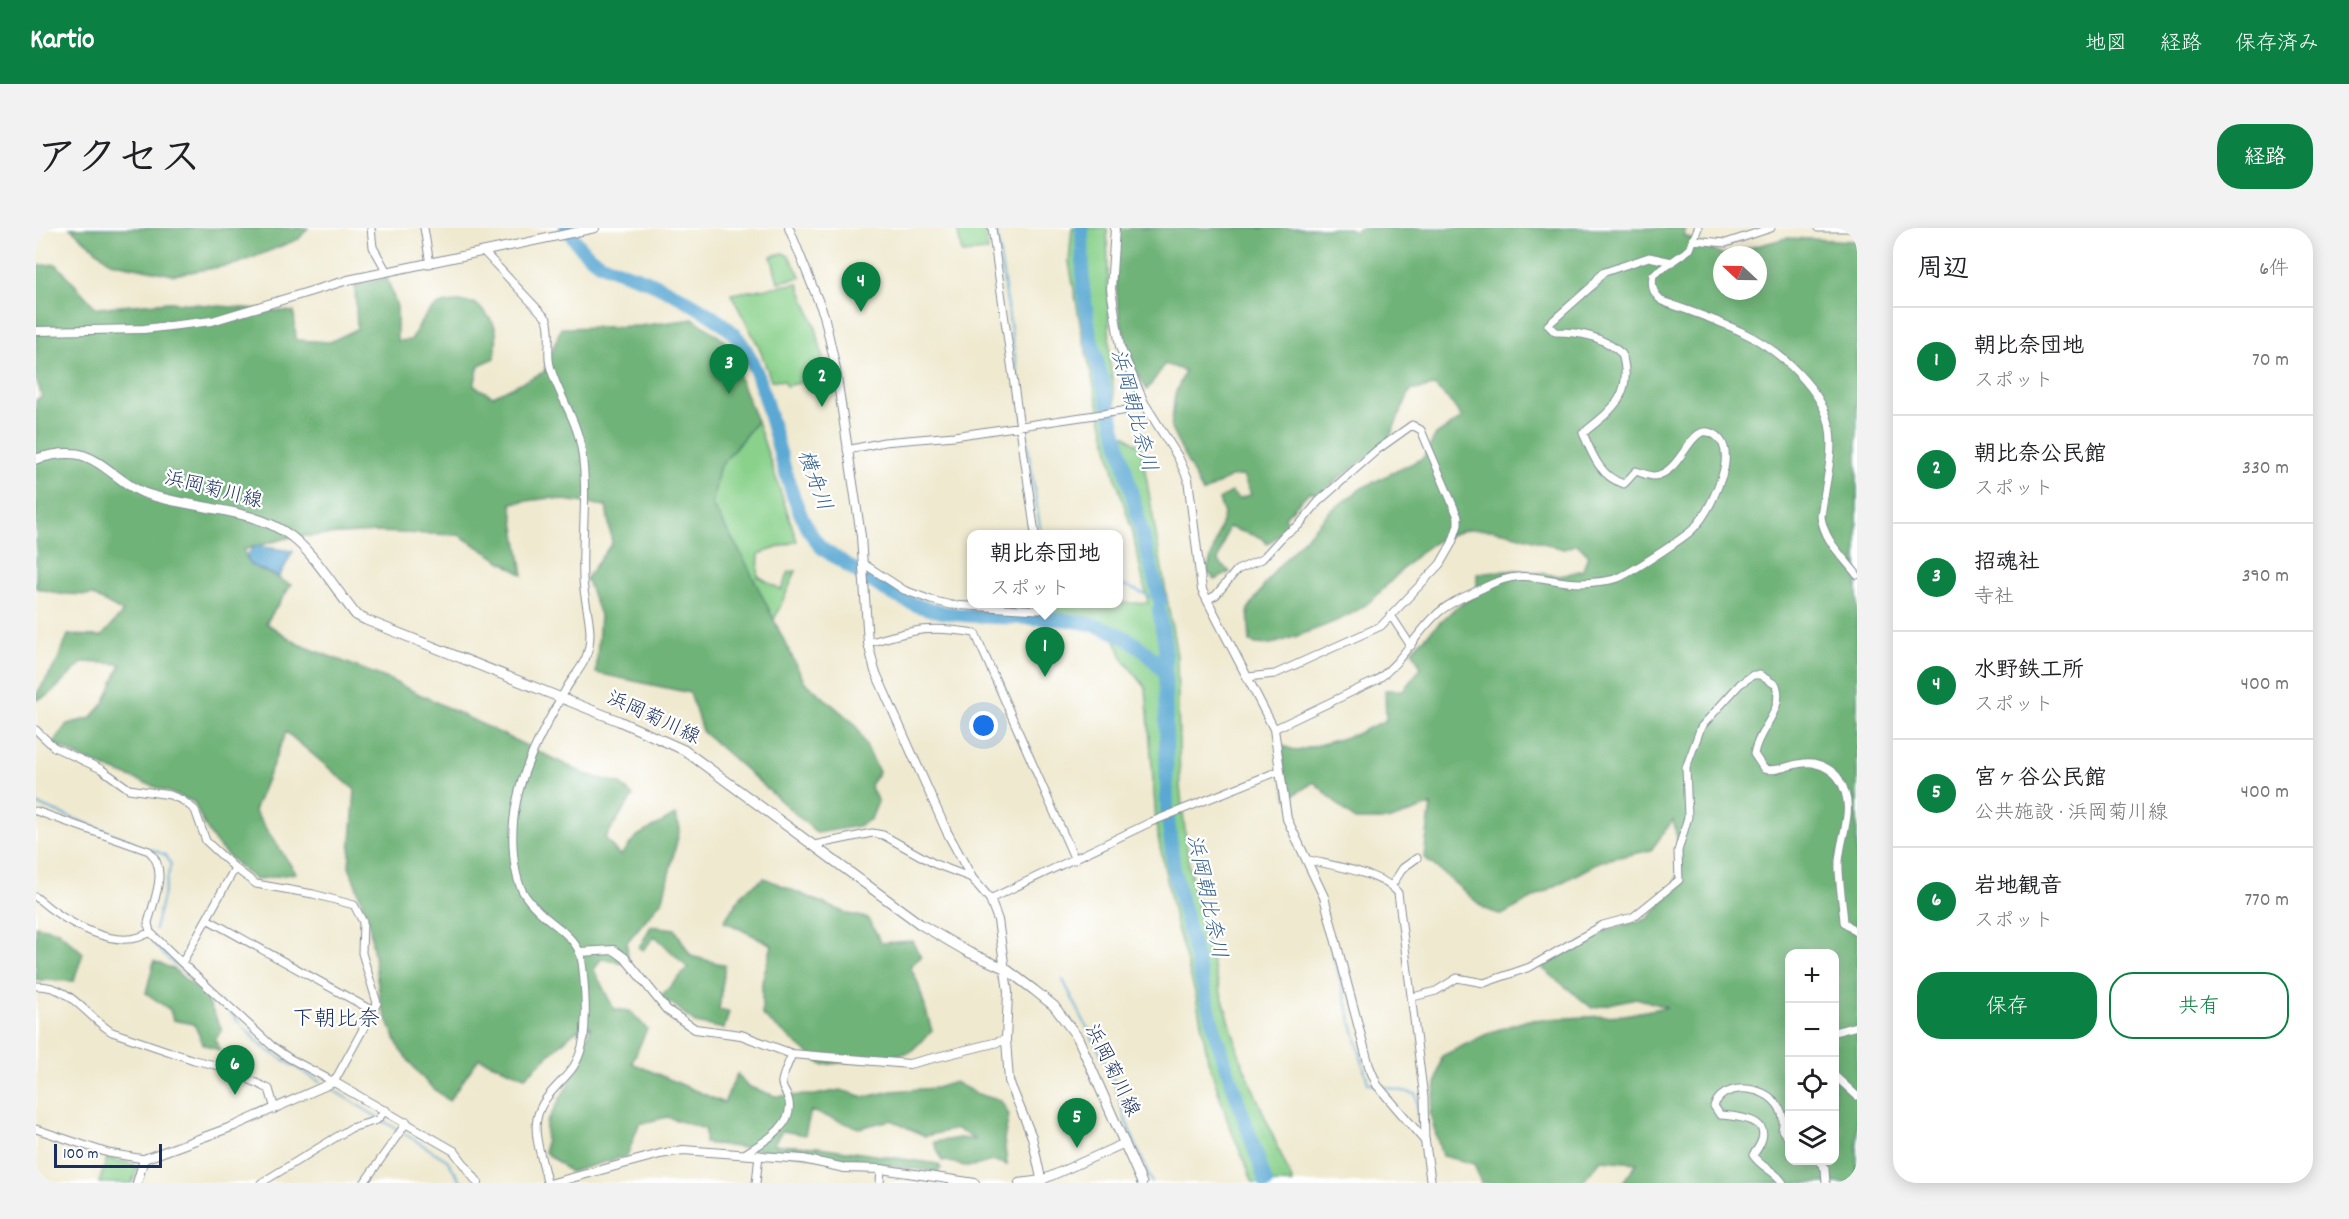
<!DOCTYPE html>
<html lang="ja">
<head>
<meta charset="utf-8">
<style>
	body { margin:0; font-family:Dekko,"Klee One",sans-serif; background:#f2f2f2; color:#202124 }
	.controls { position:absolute; right:18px; bottom:18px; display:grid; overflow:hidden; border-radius:12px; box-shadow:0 3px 15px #0003 }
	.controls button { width:54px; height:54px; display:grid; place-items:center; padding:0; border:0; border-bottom:2px solid #e0e0e0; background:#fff; color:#202124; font:30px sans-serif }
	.compass { position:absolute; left:1677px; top:18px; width:54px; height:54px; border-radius:50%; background:#fff; box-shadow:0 3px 15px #0003; rotate:292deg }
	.scale { position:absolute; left:18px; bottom:15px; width:108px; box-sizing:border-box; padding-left:6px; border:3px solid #1b2f5e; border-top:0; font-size:16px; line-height:21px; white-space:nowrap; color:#1b2f5e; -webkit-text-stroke:4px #fff; paint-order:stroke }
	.you { position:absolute; left:948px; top:498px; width:21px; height:21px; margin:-15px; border:4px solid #fff; border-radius:50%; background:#1a73e8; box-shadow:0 0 0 9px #1a73e833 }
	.badge { display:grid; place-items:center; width:39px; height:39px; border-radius:50%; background:#0b8043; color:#fff; font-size:20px; font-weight:700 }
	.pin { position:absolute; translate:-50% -50px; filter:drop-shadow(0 2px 3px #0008) }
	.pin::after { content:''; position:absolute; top:32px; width:21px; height:18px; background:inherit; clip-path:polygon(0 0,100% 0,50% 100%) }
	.popup { position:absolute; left:931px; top:302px; width:156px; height:78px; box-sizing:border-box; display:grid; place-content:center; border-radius:12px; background:#fff; filter:drop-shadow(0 2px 4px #0005); font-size:20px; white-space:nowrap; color:#757577 }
	.popup b { font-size:22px; color:#202124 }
	.popup::after { content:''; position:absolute; left:50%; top:100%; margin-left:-12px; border:12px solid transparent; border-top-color:#fff }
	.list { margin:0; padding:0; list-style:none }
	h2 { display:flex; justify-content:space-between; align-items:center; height:78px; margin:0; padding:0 24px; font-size:26px }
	h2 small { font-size:20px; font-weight:400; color:#757577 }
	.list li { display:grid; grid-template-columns:39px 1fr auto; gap:18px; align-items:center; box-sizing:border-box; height:108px; padding:0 24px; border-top:2px solid #e0e0e0 }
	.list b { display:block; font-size:22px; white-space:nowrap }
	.list p { margin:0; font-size:20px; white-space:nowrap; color:#757577 }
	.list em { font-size:20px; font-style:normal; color:#757577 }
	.actions { display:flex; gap:12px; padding:18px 24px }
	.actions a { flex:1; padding:14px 0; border:2px solid #0b8043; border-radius:24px; text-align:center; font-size:21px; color:#0b8043 }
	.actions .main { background:#0b8043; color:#fff }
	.icon { flex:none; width:33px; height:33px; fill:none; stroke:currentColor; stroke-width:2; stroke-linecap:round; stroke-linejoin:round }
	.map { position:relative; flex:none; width:1821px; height:955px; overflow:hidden; border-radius:24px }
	header { display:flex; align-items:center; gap:36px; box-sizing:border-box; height:84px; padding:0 30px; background:#0b8043; color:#fff }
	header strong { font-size:28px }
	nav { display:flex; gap:33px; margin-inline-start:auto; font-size:21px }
	.intro { display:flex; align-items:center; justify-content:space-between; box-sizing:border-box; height:144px; padding:0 36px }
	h1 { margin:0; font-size:42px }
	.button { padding:15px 27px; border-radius:24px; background:#0b8043; color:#fff; font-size:21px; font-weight:700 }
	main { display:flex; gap:36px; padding:0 36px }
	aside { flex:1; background:#fff; border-radius:24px; box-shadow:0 3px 15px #0003 }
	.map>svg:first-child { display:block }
	.green { fill:#8ad18c; stroke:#528075; stroke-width:1.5 }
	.forest { fill:#6fb378; stroke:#45716b; stroke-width:1.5; fill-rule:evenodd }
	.water { fill:#5aa8d3; stroke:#3a6c98; stroke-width:1.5 }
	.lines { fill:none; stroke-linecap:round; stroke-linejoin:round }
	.stream { stroke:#5aa8d3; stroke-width:2 }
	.river { stroke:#5aa8d3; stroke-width:14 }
	.minor-casing { stroke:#858c96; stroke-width:9 }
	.tertiary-casing { stroke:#858c96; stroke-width:10 }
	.secondary-casing { stroke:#858c96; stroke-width:11 }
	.minor { stroke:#fff; stroke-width:7 }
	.tertiary { stroke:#fff; stroke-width:8 }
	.secondary { stroke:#fff; stroke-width:9 }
	.labels { text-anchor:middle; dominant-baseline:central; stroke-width:4.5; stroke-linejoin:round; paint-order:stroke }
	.street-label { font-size:20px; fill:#1b2f5e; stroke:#fff }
	.water-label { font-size:21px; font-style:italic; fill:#345f8d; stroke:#fff }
	.quarter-label { font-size:22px; fill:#1b2f5e; stroke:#fff }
</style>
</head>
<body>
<header>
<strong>Kartio</strong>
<nav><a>地図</a><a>経路</a><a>保存済み</a></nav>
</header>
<div class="intro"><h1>アクセス</h1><a class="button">経路</a></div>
<main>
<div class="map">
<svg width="1821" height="955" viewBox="0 0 1821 955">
	<rect width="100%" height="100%" fill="#fff"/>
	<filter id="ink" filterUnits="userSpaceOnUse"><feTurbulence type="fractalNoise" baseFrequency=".0167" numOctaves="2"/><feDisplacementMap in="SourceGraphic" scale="12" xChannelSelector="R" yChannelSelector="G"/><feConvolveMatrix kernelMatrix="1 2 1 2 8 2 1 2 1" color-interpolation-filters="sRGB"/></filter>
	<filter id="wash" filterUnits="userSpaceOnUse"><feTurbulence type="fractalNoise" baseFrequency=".008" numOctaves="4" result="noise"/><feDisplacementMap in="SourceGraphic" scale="24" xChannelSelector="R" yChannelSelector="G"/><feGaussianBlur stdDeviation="1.35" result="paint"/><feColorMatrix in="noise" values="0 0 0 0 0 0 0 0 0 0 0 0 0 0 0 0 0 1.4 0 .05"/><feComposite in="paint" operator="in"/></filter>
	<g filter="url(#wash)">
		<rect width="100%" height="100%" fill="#efe9cf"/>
		<path class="green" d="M921,0H949L952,23L926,25Z
			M1036,0H1071L1074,134L1083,203L1105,219L1141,428L1144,559L1153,637L1175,731L1205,832L1257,955H1217L1192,894L1172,832L1160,768L1140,696L1121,604L1110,460L1087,431L1076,405L1015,387L1014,376L1112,375L1096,302L1078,245L1046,106L1033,34Z
			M747,25L753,28L765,49L742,54L735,28Z
			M762,55L780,100L791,149L750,158L748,153L735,152L723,119L695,66Z
			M721,193L761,313L723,326L722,348L745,362L753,344L760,343L738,392L676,277L683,240Z
			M71,930L97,936L101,941L96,955H63Z"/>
		<path class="forest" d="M34,0H272L263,11L201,36L137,47L74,34Z
			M1079,0H1313L1319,4L1324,0H1650L1647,7L1686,27V63H1722V27H1686L1751,10L1821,13V955H1586L1601,935L1565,932L1546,955H1445L1438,936L1406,928L1394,886L1406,828L1455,804L1492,792L1588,787L1631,779L1600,770L1556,780L1505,739L1573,701L1611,691L1638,662L1645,628L1637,592L1615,622L1565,633L1466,687L1449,681L1388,629L1395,577L1355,592H1319L1278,554L1251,571L1247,545V518L1261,523L1318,507L1350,492L1349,462H1367L1385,440L1376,422L1418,381L1441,366V346L1481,342L1524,348L1547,342L1552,327L1541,316L1528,321C1494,312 1452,293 1417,306C1383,317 1361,349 1336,372C1313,391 1285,399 1258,409C1243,414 1229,420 1214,414L1212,381L1240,341L1293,284L1326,260L1387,230L1400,207L1426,190L1415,174L1398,158L1374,163L1352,213L1284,265L1273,264L1249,289L1253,300L1231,316L1226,310L1192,299L1182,333L1194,344L1179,352L1171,343L1188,286L1183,272L1195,264L1203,271L1215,266L1207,248L1194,249L1167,265L1135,201L1139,166L1149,143L1129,136L1111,162C1080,113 1078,56 1079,0ZM1754,726H1798V932H1754Z
			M20,36L60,80L134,74L258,84L260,112L294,114L321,101L319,58L351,50L361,79V113L375,112C392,79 399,71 439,75C461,95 463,100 459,130L443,137L438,158L457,168L508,144L525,100L603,98L658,91L688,112L721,193L683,240L676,277L707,329L768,453L819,496L843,544L834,557L842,574L835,591L822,598L781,605L666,503L654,465L560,445L564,387L550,350L576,315L570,278L514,270L475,275L487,347L423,307L340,304L255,309L207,322L215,337L255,357L230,395L262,416L352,451L549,546L585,556L597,568L569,610L584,628L601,608L639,587L644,600L627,671L591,714L592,736L565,731L558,742L578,781L594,783L611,801L596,835L688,875L701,846L711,858L739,868L779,867L804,862L829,869L856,863L900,860L919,854L939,865L965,873L973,887L968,911L971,937C949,928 953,938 934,938C924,939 916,932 906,933L898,914L924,910L940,912L921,901L889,908L855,892L823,900L775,883L769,907L746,903L737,917L782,919L902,936L905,940L902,944L669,915V901L631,889L603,896L591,928L534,944L509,924L510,896L541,840L555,798L538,804L489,849L443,830L413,873L391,855L364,822L345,777L333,694L313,638L319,562L250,504L218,583L260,645L219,652C186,624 174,614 158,574L45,530L17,515L31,496L55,490L68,475L85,436L47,434L14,466L0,472V467L21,434L32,407L66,408L87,384L56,367L24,366L0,360V172L6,168L0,152V38Z
			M728,650L812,686L832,690L845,715L876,713L885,729L874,738L882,755L896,803L874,824L845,830L786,837L726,787V754L736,717L688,693L708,664Z
			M0,698L22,703L47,725L38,753L0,752Z
			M615,698L639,701L655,728L689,737L683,782L693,784L688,801L659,795L636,775L628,778L623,770L652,740L619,708L607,722L603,720Z
			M118,733L137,741L169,768L186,802L179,811L185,823L167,816L158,796L137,792L134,782L110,765Z"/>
		<path class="water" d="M219,318L257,323L243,349L215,337L210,328Z"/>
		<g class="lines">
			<path class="stream" d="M960,0L1005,306
				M1082,359L1091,358L1124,373L1123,382
				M0,576L98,614
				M114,621L130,627L135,636L119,701
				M1280,662L1332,855L1339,857
				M118,716L131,730L169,760
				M1027,752L1077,850L1089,891L1116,955
				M182,772L228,820L284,854
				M1345,858L1380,866L1383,896
				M297,862L411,932L426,955"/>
			<path class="river" d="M530,0C537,8 542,18 550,25C565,39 584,43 603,50C627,58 683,89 700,108C721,133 728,169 737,199C747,235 760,293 786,320C790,324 796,327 801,330C822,344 842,360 866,371C950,413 1066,355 1130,447
				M1046,0L1047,60L1054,106L1124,373
				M1123,382L1129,418L1131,582L1138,643L1180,808L1230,955"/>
		</g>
	</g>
	<g filter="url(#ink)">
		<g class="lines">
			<defs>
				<path id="minor" d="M335,0L337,19L351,44
					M388,0L394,36
					M956,0L999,306
					M1662,0L1654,21L1617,47C1615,59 1617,65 1626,73C1653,83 1682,92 1708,105C1742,121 1790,164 1794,202C1798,229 1788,261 1785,289C1789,314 1806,327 1821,347
					M1782,0H1817
					M1657,12L1690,15L1735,0
					M449,25L511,91C517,108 509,125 515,141C522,165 537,186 543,210C554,255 545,305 547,351C548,377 560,403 550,429C546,440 536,450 530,461C502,510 474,559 477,618C479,658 486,671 518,696C527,703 538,712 543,723C548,732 550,781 549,792C549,807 546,825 538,838C526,856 505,868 501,891C497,910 508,935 511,955
					M811,222L848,214L918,208L1086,183L1108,175
					M828,336L868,362L895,372L915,377L1003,382L1011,378V376
					M1171,372L1180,367L1201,342L1226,331L1248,307L1263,297L1283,273L1341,222L1376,197L1385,202L1422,289V297L1416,315L1404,336L1345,398L1239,446L1212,449
					M1356,389L1375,418
					M832,415C878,402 891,397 939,405L1039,632
					M1238,501L1341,452C1366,434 1379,406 1402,385C1415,373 1433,367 1449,359C1490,338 1507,355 1546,355C1557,354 1572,354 1582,350C1596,344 1643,313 1655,303C1669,290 1678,270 1684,253C1690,239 1694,217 1679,207C1654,190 1648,245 1618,248C1613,248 1606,245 1600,243L1588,256C1564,249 1556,226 1547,205C1576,182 1598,167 1586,126C1567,108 1544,104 1519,104L1512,97L1556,58L1566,45L1613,29L1636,34
					M0,502L18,519L65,541L93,561L134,567L146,572L159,582L170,613L199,640L146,735L114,704L112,695C118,671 133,642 113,623L0,583
					M778,617L836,605L847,607L899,636L936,650
					M1273,632C1297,638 1347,645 1362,665L1388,870L1389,913
					M199,640L220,656L277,666L318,677L327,694L326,725L341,775L337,783
					M1356,657L1367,640L1381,630
					M0,669C26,692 81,726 114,704
					M954,671L1115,594L1243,543
					M146,735L236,818L253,830L298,854L337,783L171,691
					M0,758C35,757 49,788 76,804L158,832L187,839L233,861L239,881
					M1377,769L1400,763L1421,750L1448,755L1494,739L1567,697L1597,689L1643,652L1642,623L1652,589L1650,540L1665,499L1704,456L1717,447H1724L1740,457C1749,483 1722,500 1718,526L1728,541C1745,545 1759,532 1777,535C1787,537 1798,543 1803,551C1821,580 1805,604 1803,634C1802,648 1807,678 1808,694L1821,705
					M1798,804L1821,798
					M1798,847L1821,868
					M0,901L72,925L108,931
					M708,926C726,915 761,897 752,870C750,863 745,861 746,853C748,844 753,834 756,826
					M1783,932L1789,941L1790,955
					M225,955L315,900L341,892L350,882
					M328,955L371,894
					M720,955L723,927
					M844,955L845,941
					M1747,955C1739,942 1725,940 1717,927C1743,894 1712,889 1684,887L1678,878C1690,846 1756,861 1746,902L1754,912"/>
				<path id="tertiary" d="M753,0L788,87L799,136L825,308L832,415L839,443L911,604L936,650L954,671L962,692L972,764L970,812L973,853L996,909L1006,955
					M1079,0L1075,61L1084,119L1108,175L1142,229L1152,251L1166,362L1238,501L1251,591L1288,669L1333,838L1341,857L1389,913L1395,955
					M0,103L108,101L176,93L312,52L559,0
					M544,724L578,722L589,730L631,782L659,801L705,807L756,826L873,836L970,812
					M101,955L108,931L198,898L298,854L418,923L442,955
					M517,955L624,926L647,922L767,931L809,940L845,941L939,955
					M983,955L1006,952L1089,915"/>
				<path id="secondary" d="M0,231C13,227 27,224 41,226C67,231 84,256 108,265C154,281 218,279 256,309C281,329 300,362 320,387L330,392L583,493L648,522L884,696L932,724L970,741L998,762L1018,778L1042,810L1106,955"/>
			</defs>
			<use href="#minor" class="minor-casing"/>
			<use href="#tertiary" class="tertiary-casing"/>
			<use href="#secondary" class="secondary-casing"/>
			<use href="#minor" class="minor"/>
			<use href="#tertiary" class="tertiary"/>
			<use href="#secondary" class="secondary"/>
		</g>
	</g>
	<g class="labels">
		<g class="street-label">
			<text transform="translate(177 263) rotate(14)">浜岡菊川線</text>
			<text transform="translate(617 491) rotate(25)">浜岡菊川線</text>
			<text transform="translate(1075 843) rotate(64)">浜岡菊川線</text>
		</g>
		<g class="water-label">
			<text transform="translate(1096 183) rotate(75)">浜岡朝比奈川</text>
			<text transform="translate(777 253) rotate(70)">横舟川</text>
			<text transform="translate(1169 669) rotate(78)">浜岡朝比奈川</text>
		</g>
		<g class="quarter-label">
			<text x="300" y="792">下朝比奈</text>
		</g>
	</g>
</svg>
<div class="controls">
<button>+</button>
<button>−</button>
<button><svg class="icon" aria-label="locate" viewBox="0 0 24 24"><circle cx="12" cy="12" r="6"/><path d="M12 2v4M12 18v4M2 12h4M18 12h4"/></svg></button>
<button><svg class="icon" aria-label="layers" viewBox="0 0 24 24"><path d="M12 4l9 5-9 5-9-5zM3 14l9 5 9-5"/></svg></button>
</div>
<svg class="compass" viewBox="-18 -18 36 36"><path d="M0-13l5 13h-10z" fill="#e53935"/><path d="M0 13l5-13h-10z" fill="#757577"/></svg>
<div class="scale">100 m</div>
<div class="you"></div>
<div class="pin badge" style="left:1009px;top:449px">1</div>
<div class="popup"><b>朝比奈団地</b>スポット</div>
<div class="pin badge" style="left:786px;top:179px">2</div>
<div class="pin badge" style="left:693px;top:166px">3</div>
<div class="pin badge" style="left:825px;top:84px">4</div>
<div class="pin badge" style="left:1041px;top:920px">5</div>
<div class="pin badge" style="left:199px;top:867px">6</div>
</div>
<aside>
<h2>周辺<small>6件</small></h2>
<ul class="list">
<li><span class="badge">1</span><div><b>朝比奈団地</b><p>スポット</p></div><em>70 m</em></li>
<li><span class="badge">2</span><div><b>朝比奈公民館</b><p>スポット</p></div><em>330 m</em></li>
<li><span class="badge">3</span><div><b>招魂社</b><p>寺社</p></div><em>390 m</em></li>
<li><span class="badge">4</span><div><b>水野鉄工所</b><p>スポット</p></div><em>400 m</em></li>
<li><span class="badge">5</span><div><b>宮ヶ谷公民館</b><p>公共施設 · 浜岡菊川線</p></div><em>400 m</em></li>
<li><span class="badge">6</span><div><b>岩地観音</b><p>スポット</p></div><em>770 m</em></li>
</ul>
<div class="actions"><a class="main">保存</a><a>共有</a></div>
</aside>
</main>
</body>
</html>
